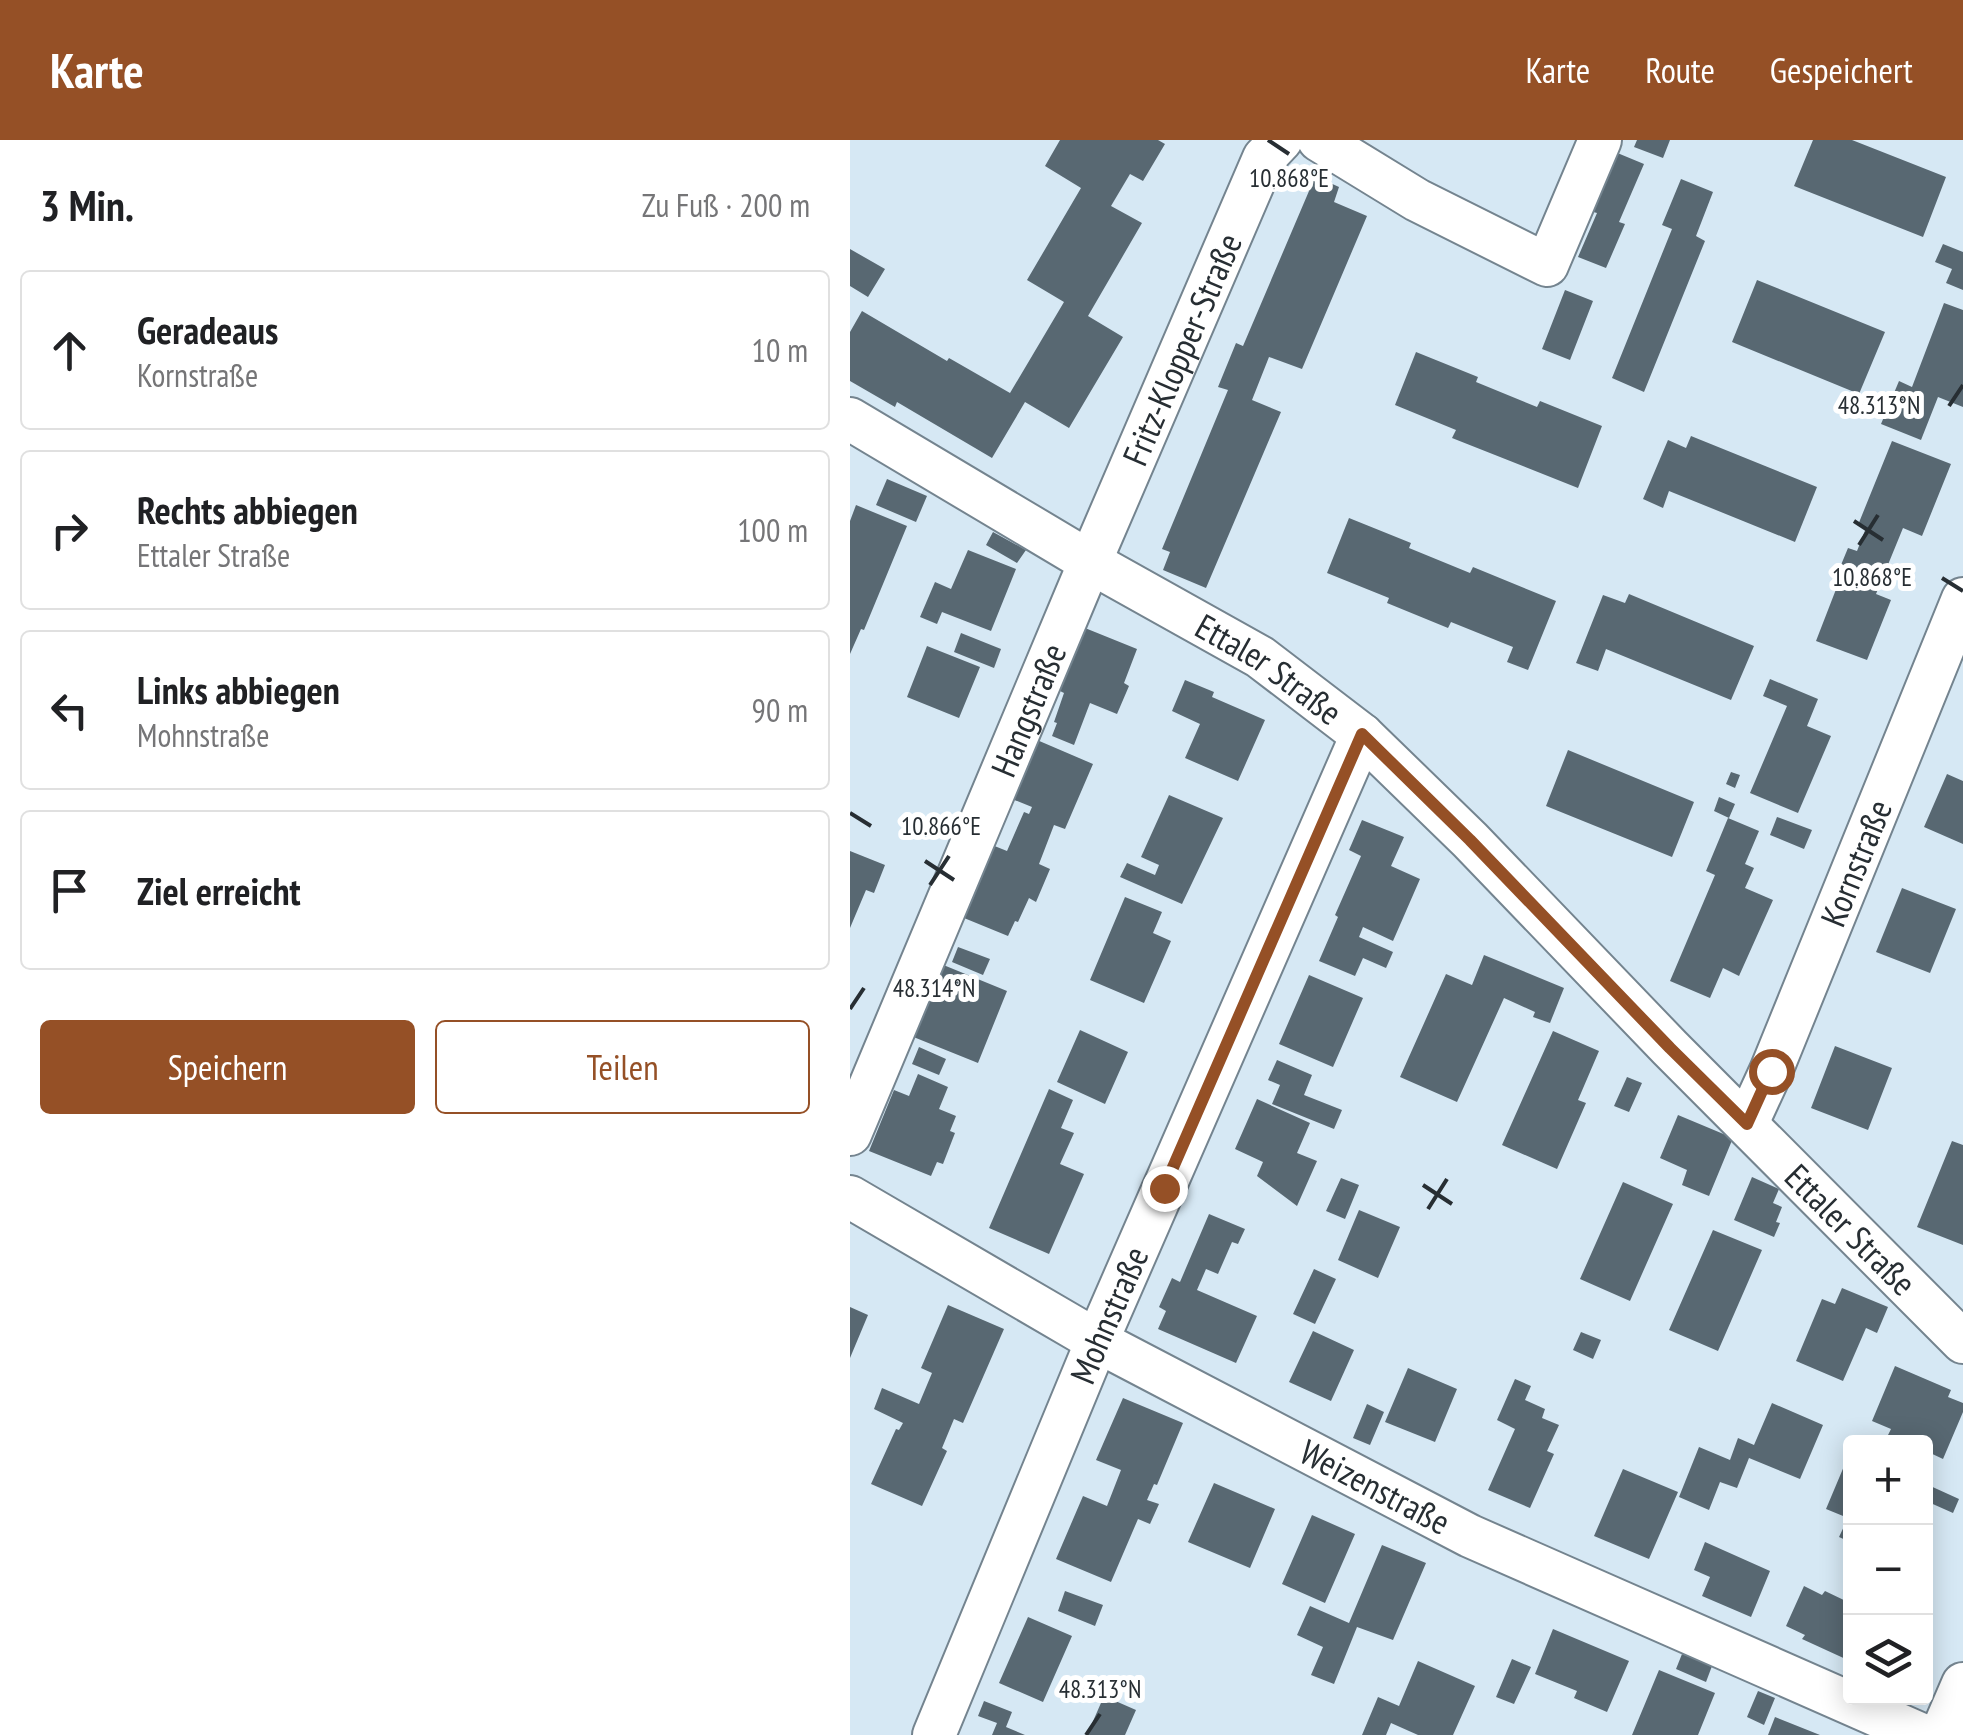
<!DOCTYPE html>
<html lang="de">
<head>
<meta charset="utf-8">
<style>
	body { margin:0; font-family:"PT Sans Narrow",sans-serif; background:#f2f2f2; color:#202124 }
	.controls { position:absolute; right:30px; bottom:30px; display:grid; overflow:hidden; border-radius:10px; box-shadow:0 5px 25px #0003 }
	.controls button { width:90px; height:90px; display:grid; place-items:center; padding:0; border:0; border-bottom:2px solid #e0e0e0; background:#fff; color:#202124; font:50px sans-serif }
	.stop { position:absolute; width:30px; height:30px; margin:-22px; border:8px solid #955026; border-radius:50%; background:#fff }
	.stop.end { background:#955026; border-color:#fff; box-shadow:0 2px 10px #0008 }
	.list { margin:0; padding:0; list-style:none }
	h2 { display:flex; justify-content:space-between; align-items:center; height:130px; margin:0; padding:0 40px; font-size:42px }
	h2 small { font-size:32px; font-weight:400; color:#757577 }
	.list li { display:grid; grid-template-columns:65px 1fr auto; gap:30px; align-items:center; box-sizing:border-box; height:160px; margin:0 20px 20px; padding:0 20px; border:2px solid #e0e0e0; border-radius:10px }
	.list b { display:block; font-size:38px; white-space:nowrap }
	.list p { margin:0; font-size:32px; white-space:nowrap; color:#757577 }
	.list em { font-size:32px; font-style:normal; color:#757577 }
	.actions { display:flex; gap:20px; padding:30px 40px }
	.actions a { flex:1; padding:22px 0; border:2px solid #955026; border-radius:10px; text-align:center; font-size:35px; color:#955026 }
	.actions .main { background:#955026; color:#fff }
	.icon { flex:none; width:55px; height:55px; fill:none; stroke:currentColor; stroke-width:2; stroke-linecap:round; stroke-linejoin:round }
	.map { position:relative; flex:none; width:1113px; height:1595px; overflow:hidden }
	header { display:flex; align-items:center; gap:60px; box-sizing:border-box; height:140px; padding:0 50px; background:#955026; color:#fff }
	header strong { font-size:48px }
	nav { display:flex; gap:55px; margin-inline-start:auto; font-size:35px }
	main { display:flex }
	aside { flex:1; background:#fff }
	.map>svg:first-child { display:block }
	.building { fill:#586872 }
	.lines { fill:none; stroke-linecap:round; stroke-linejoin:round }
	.minor-casing { stroke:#74848f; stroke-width:46 }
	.minor { stroke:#fff; stroke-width:42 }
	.route { stroke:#955026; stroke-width:12 }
	.ticks { fill:none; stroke:#272e33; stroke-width:4 }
	.labels { text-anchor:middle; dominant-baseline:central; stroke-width:10; stroke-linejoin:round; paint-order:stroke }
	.street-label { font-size:35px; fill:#272e33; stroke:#fff }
	.ticks-label { font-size:25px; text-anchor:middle; fill:#272e33; stroke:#fff; stroke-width:10; stroke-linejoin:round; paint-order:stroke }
</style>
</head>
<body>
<header>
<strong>Karte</strong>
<nav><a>Karte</a><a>Route</a><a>Gespeichert</a></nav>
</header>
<main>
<aside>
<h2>3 Min.<small>Zu Fuß · 200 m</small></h2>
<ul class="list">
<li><svg class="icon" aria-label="ahead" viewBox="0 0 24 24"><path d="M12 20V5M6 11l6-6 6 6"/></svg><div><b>Geradeaus</b><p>Kornstraße</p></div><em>10 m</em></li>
<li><svg class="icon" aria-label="right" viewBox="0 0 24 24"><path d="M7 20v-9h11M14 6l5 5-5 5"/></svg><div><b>Rechts abbiegen</b><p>Ettaler Straße</p></div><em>100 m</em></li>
<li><svg class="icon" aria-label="left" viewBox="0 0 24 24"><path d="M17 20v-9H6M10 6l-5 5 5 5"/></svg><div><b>Links abbiegen</b><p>Mohnstraße</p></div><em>90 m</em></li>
<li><svg class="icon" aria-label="arrive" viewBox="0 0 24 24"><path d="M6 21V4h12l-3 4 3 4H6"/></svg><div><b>Ziel erreicht</b></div></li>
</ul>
<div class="actions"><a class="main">Speichern</a><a>Teilen</a></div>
</aside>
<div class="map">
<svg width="1113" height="1595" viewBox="0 0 1113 1595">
	<rect width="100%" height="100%" fill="#d6e8f4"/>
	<path class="building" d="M210,0H308L315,4L293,41L280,34L261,66L292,83L238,176L273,197L219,288L175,262L142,318L47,262L45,267L0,241V192L12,171L97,221L99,218L160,253L214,162L177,140L231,48L195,26Z
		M787,0H820L813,18L784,7Z
		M963,0H1002L1096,37L1073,97L944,46Z
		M765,12L794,24L769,82L775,84L756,128L728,117L747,73L740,71Z
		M454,31L489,47L484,62L517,76L452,229L419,217L402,260L431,272L356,448L313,430L320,412L312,409L378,250L368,247L386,203L393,206L459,51L448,47Z
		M831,39L863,52L846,96L855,101L794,252L762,238L822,89L812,85Z
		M1093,104L1113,112V150L1096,143L1102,129L1085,122Z
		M0,109L35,129L18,157L0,146Z
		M907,140L1035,192L1009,254L882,202Z
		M715,150L743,161L720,220L692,209Z
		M1094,163L1113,170V267L1088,257L1071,300L1031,284L1049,241L1062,247Z
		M566,212L628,237L626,242L687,267L690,261L752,286L728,348L602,298L606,290L545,265Z
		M841,296L967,347L945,402L819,351L813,368L793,359L818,300L836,308Z
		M1042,301L1101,324L1072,396L1053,388L1026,454L1041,460L1017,520L966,501L990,439L986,437L998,408L1007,411L1016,388L1008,385Z
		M37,339L77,356L66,382L26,365Z
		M6,365L57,386L14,490L11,489L0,514V381Z
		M499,378L561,403L559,408L620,433L623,427L706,461L678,530L657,522L663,507L601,482L598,488L537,463L539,458L477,433Z
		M143,392L176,410L167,423L136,405Z
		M118,410L166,429L141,491L92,472L87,484L70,477L85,442L101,449Z
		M779,454L904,506L881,560L756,509L748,531L726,523L753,455L775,463Z
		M235,488L287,509L274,543L279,546L267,574L240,563L224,605L202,596L207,583L204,582L214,553L208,550Z
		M111,493L151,509L144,528L104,512Z
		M77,506L130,527L109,578L57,557Z
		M920,539L968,559L957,586L981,596L948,673L900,653L937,566L913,556Z
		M335,540L364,552L362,557L415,580L388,641L335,618L350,584L322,571Z
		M187,600L243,624L215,689L204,685L189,724L200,729L186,762L179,758L168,782L165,781L158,796L114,778L142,705L157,711L174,672L179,674L182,667L162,659Z
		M718,610L844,662L822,717L696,666Z
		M881,632L890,635L885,648L876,644Z
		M1097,634L1113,641V704L1074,687Z
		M319,655L373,678L332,764L270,737L277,723L305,735L309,725L291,717Z
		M869,657L885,664L879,678L864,671Z
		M927,677L962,690L954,709L920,695Z
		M878,678L909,691L895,724L904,728L895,748L923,760L889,836L873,828L860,858L820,841L865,735L856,731Z
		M512,680L554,697L541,726L570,739L543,801L513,787L509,797L543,812L536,828L513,818L505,836L469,821L488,777L485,775L511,716L499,710Z
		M0,711L35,725L24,753L16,750L0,788Z
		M1052,748L1106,769L1080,833L1026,812Z
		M275,757L312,772L303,793L321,801L294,863L240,840Z
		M108,807L140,819L133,835L102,822Z
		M634,815L714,848L700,883L683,877L685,872L654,858L607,962L550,937L596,834L622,845Z
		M91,824L157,851L128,923L61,896Z
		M459,835L513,858L483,927L429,904Z
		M230,890L278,912L255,964L207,942Z
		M703,891L749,911L728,960L736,963L707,1029L652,1005Z
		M985,906L1042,928L1018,990L961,968Z
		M69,907L96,919L89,935L62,924Z
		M427,920L462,935L454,955L492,970L484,989L422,964L430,945L418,940Z
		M68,934L98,947L89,969L106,976L100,991L105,993L93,1024L87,1022L81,1036L19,1011L44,950L59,956Z
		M777,937L792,943L779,972L764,966Z
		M199,949L223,960L211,988L224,993L210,1024L234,1034L199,1114L139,1088Z
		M407,959L460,983L447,1013L467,1021L447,1066L407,1036L413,1022L385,1009Z
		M828,975L883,998L859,1056L832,1045L837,1030L810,1018Z
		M1102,1001L1113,1005V1105L1067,1087Z
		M902,1037L929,1049L923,1063L932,1067L926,1082L930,1083L924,1097L884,1080Z
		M491,1038L509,1045L495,1079L476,1071Z
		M773,1042L823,1064L780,1161L730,1139Z
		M509,1070L550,1087L528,1138L488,1120Z
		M359,1074L395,1089L388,1104L382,1102L368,1134L356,1129L347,1150L407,1176L386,1223L308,1189L316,1171L309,1167L322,1138L330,1142Z
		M863,1090L912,1110L868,1211L819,1190Z
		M464,1129L486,1139L465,1184L443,1174Z
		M992,1148L1038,1167L1027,1193L1016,1188L993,1241L946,1221L972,1159L985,1164Z
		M98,1165L154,1189L113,1283L104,1279L92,1308L97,1311L72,1366L21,1344L46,1289L49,1290L53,1283L24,1269L32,1248L69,1264L82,1233L71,1228Z
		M0,1167L18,1175L0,1218Z
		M463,1191L504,1210L481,1261L439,1242Z
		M731,1192L751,1200L743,1219L723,1210Z
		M1045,1226L1101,1250L1098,1257L1113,1263V1272L1093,1319L1076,1311V1302H1055L1038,1295L1041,1289L1022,1281Z
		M558,1228L607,1249L585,1302L535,1282Z
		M665,1239L681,1246L675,1260L695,1269L692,1278L709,1285L697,1311L704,1314L680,1368L638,1350L665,1289L647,1280Z
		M273,1258L333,1283L307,1345L304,1344L297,1360L309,1364L300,1384L288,1379L261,1442L206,1419L233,1356L257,1366L271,1330L246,1320Z
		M922,1263L973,1285L950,1339L899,1318L887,1348L870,1342L859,1370L829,1357L849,1307L880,1320L888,1298L904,1305Z
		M517,1264L534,1272L520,1305L503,1298Z
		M1000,1312V1402L989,1397L998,1378L976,1369Z
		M773,1329L828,1352L799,1419L744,1396Z
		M364,1343L425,1369L400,1428L338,1402Z
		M1076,1344L1109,1359L1103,1373L1076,1361Z
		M462,1375L505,1394L475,1463L432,1444Z
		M855,1402L920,1431L901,1477L852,1456L860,1437L844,1430Z
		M532,1405L576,1423L543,1500L507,1487L484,1544L461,1535L473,1507L447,1495L460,1466L499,1483Z
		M954,1446L972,1455L975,1451L1000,1463V1521L952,1499L955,1495L936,1486Z
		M215,1451L253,1465L245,1486L208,1471Z
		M178,1477L222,1496L193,1562L149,1543Z
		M703,1489L779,1521L757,1572L724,1558L727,1551L685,1534Z
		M832,1514L862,1526L856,1542L826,1529Z
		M662,1519L681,1527L664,1564L646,1557Z
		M568,1521L625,1546L603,1595H568L541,1583L536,1595H512L528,1557L549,1566Z
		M809,1530L865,1553L848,1595H782Z
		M908,1551L925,1558L914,1585L897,1577Z
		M254,1556L286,1570L275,1595H237Z
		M134,1561L162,1572L156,1587L175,1595H142L147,1583L128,1576Z
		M925,1577L970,1595H918Z"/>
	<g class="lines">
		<defs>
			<g id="minor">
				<path d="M469,0L567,60L697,125L750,0"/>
				<path id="s1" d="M0,279L240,422L410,517L512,595L620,700L820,908L1113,1202"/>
				<path id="s2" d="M897,983L921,931L1113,459"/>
				<path id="s3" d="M0,994L240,422L414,18L431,0"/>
				<path id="s4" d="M0,1057L247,1201L620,1396L1072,1595"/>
				<path id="s5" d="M84,1595L247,1201L512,595"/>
				<path d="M1091,1595L1113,1544"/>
			</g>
		</defs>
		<use href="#minor" class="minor-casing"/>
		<use href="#minor" class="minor"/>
	</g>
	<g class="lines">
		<path class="route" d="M314,1048L512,594L620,700L820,908L897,984L921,931"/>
	</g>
	<path class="ticks" d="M418,0L439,14M1099,266L1113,245M1004,381L1033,400M1009,405L1028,375M1092,438L1113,451M0,673L21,686M75,721L104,740M80,745L99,716M0,869L14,848M573,1045L602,1064M578,1069L597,1039M236,1595L250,1574"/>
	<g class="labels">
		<g class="street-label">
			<text stroke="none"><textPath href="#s3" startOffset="852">Fritz-Klopper-Straße</textPath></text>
			<text stroke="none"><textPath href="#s1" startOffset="488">Ettaler Straße</textPath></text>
			<text stroke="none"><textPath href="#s3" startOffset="460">Hangstraße</textPath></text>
			<text stroke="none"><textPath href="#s2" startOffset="282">Kornstraße</textPath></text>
			<text stroke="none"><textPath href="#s1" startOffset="1298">Ettaler Straße</textPath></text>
			<text stroke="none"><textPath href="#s5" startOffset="455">Mohnstraße</textPath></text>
			<text stroke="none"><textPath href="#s4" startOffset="600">Weizenstraße</textPath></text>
		</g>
	</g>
	<g class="ticks-label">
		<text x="439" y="47">10.868°E</text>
		<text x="1029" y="274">48.313°N</text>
		<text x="1022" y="446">10.868°E</text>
		<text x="91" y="695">10.866°E</text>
		<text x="84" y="857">48.314°N</text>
		<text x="250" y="1558">48.313°N</text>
	</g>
</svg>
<div class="controls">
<button>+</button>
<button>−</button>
<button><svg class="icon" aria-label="layers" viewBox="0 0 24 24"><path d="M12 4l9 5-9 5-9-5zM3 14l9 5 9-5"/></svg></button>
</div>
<div class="stop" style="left:921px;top:931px"></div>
<div class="stop end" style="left:314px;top:1048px"></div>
</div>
</main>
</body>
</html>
